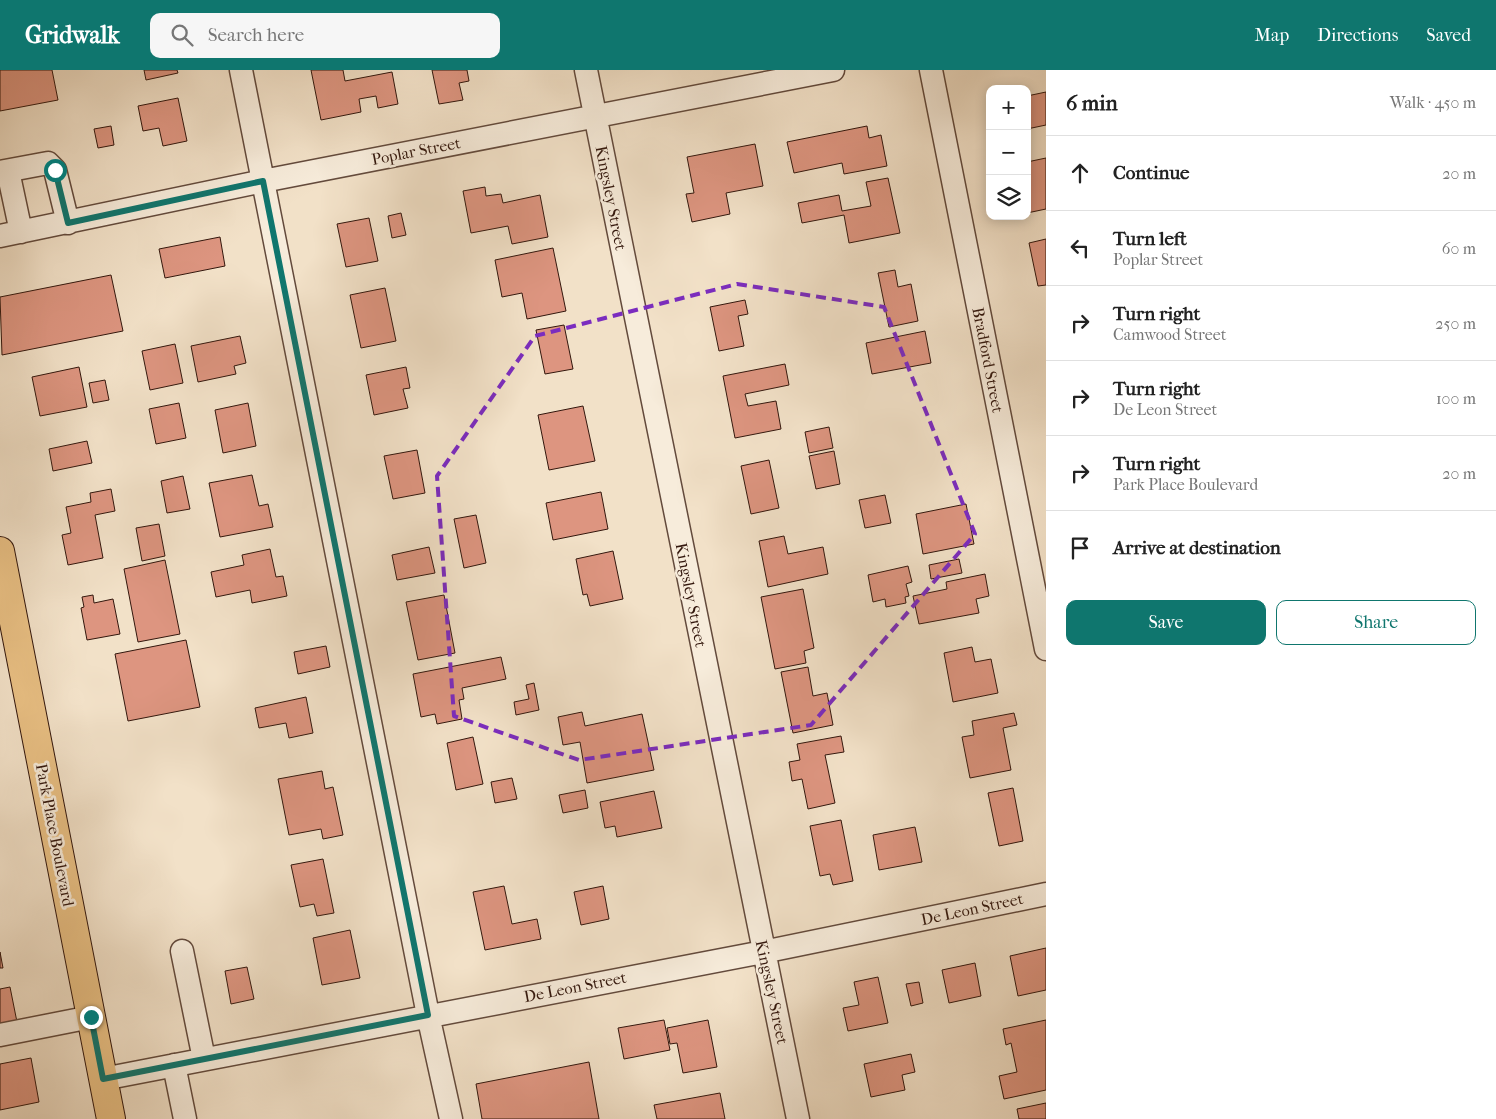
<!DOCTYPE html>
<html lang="en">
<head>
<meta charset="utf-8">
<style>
	body { margin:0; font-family:"IM FELL French Canon",serif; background:#f6f6f6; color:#222 }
	.controls { position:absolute; right:15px; top:15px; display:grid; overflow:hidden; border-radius:10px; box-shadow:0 2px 12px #0003 }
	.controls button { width:45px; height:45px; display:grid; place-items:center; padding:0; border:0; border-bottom:1px solid #e0e0e0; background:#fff; color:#222; font:25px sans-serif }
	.stop { position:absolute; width:15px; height:15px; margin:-11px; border:4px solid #0f766e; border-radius:50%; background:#fff }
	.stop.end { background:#0f766e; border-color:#fff; box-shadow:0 1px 5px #0008 }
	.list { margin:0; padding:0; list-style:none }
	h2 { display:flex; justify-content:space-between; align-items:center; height:65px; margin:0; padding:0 20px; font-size:21px }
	h2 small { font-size:16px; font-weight:400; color:#767676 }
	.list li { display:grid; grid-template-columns:32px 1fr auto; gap:15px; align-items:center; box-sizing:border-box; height:75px; padding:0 20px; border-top:1px solid #e0e0e0 }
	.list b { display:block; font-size:19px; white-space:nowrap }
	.list p { margin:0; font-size:16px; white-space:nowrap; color:#767676 }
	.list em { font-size:16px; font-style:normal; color:#767676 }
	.actions { display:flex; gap:10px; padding:15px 20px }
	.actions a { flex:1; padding:11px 0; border:1px solid #0f766e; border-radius:10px; text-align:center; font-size:18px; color:#0f766e }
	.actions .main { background:#0f766e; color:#fff }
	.icon { flex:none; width:28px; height:28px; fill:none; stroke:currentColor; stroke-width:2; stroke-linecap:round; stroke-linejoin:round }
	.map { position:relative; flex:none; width:1046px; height:1049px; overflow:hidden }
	header { display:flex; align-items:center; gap:30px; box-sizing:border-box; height:70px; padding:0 25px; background:#0f766e; color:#fff }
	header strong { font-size:24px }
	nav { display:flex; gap:28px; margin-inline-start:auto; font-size:18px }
	.search { width:350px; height:45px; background:#f6f6f6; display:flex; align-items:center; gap:12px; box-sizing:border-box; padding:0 18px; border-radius:10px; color:#767676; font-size:19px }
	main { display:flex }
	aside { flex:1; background:#fff }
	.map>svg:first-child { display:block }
	.building { fill:#dd9580; stroke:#33170d }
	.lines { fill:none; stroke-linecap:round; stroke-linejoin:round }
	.minor-casing { stroke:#634a3c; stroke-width:25 }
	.major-casing { stroke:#33170d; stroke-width:30 }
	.minor { stroke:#f7ecdb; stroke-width:22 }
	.major { stroke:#e9c084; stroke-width:28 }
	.route { stroke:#0f766e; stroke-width:6 }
	.marked { fill:none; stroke:#7b2cbf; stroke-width:4; stroke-dasharray:10 6; stroke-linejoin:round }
	.labels { text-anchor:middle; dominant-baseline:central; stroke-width:5; stroke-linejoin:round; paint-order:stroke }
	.street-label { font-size:16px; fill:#33170d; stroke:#f7ecdb }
</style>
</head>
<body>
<header>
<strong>Gridwalk</strong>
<div class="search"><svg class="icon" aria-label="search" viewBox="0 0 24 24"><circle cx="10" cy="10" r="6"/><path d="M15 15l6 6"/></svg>Search here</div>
<nav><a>Map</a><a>Directions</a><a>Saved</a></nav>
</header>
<main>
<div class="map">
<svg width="1046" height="1049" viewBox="0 0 1046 1049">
	<rect width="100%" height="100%" fill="#f2e1c8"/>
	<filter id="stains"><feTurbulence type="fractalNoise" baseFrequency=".004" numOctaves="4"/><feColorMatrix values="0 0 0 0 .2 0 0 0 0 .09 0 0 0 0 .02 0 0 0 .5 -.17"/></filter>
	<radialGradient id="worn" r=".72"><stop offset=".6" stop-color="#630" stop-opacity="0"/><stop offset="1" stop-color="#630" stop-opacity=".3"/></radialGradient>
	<path class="building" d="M0,0H52L58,30L0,41Z
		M144,0H177L178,3L146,10Z
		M311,0H343L345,11L392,2L398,34L378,38L376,26L359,29L361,42L321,50Z
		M432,0H467L469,11L459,13L463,30L439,34Z
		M1046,22V55L1027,59V26Z
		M178,28L187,71L163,76L159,58L143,61L138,36Z
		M111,56L114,75L98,78L94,59Z
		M867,56L869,68L881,65L887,96L844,104L842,93L794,103L787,72Z
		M755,74L763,116L726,123L730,144L692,152L686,124L694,123L687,87Z
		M1046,88V139L1027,143V92Z
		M888,108L900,163L849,173L844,145L802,153L798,133L839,125L842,141L871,136L866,112Z
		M485,117L486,126L501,124L503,133L540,125L548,167L512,174L508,156L471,163L463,121Z
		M401,143L406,165L392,168L388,146Z
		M369,148L378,191L346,197L337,154Z
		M220,167L225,196L165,208L159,179Z
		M1046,169V215L1038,216L1029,173Z
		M553,178L566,241L527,249L522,223L502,227L495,190Z
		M895,200L898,217L911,214L918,251L889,257L878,203Z
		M111,205L123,261L2,285L0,227Z
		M385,218L396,271L361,278L350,225Z
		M745,230L748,244L738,246L744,276L719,281L710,237Z
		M564,255L573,299L545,304L536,260Z
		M925,261L931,293L872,304L866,273Z
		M240,266L246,293L234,296L236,304L198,312L191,276Z
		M175,274L183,313L150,320L142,281Z
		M785,294L789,315L745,324L748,336L776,331L781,359L735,368L723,306Z
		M79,297L87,337L40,346L32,307Z
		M406,297L410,318L403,319L408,338L374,345L366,305Z
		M105,310L109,330L93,333L89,313Z
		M179,333L186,368L156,374L149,339Z
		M248,333L256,376L223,383L215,340Z
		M583,336L595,391L549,400L538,345Z
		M829,357L833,378L809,383L805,362Z
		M87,371L92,393L53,401L49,379Z
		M417,380L425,423L393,429L384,386Z
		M834,381L840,414L816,419L809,386Z
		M769,390L779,438L751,444L741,396Z
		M252,405L259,436L268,434L273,457L220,467L209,413Z
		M183,406L190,439L167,443L161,411Z
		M111,419L115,441L95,445L103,488L68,495L62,465L71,463L66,437L91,432L90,423Z
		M601,422L608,459L553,470L546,433Z
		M885,425L891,453L865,458L859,430Z
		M966,434L974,474L923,484L916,444Z
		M476,445L486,493L464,498L454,449Z
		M159,454L165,486L142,491L136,458Z
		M784,466L788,484L823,477L828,504L768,517L759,471Z
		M429,477L435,503L397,510L392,485Z
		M270,479L276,507L283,506L287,526L252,533L250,520L216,527L211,502L244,495L242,485Z
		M613,481L623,529L590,536L587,524L583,525L576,489Z
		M959,489L962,503L931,509L929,495Z
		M165,490L180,564L138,572L124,499Z
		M908,496L912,512L906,514L909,526L905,527L906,533L886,537L885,529L873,532L868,505Z
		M985,504L989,526L976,529L979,543L919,554L913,526L947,519L946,512Z
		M803,519L814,578L804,581L806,593L775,599L761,527Z
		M93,525L94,533L113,529L120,564L87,570L81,538L84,537L82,527Z
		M444,525L455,583L418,590L406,532Z
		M186,570L200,637L128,651L115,584Z
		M326,576L330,597L298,604L294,582Z
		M972,577L975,592L991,589L998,623L953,632L944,583Z
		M501,587L506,609L462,618L464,629L459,630L462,649L437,654L435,644L421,647L413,604Z
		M808,597L813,626L827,623L833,655L793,663L781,602Z
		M534,613L539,640L516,645L514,632L529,629L526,615Z
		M306,627L313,663L289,668L286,653L259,658L255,638Z
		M582,642L585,656L642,644L654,700L587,713L580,672L563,675L558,647Z
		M1014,643L1017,655L1003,658L1011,700L970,708L962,667L974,665L972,651Z
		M841,666L844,682L825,685L835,733L808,739L802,709L792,711L789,692L800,690L797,674Z
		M473,667L483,714L456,720L447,673Z
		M322,701L325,719L333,717L343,765L323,769L321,759L289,765L278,709Z
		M512,708L517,729L495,733L491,712Z
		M1013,718L1023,771L999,776L988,723Z
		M585,720L588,738L563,743L559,725Z
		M654,721L662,758L617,767L615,756L605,758L600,732Z
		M841,750L853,811L833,815L830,804L820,806L810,756Z
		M915,757L922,792L879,800L873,765Z
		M323,789L334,843L317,846L314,834L300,837L291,795Z
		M504,816L512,854L537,849L541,869L485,880L473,822Z
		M603,816L609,849L581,855L574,822Z
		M350,860L360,908L322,915L313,868Z
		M1046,878V920L1018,926L1010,886Z
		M0,882L3,898H0Z
		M975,893L981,926L949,933L942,900Z
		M247,897L254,929L231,934L225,901Z
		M878,907L888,953L848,961L843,938L859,935L854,912Z
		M919,912L923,933L911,936L906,914Z
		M10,917L18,957L0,960V919Z
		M664,950L670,980L624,989L618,958Z
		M708,950L717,997L683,1003L677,973L670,974L667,958Z
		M1046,950V1020L1004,1029L999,1006L1017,1002L1011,973L1006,975L1003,959Z
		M911,984L915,1002L902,1005L905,1020L871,1027L864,994Z
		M31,988L39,1032L0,1040V994Z
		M589,992L599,1049H482L476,1014Z
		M720,1023L725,1049H657L654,1035Z
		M1046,1033V1049H1019L1017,1039Z"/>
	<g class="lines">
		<defs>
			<path id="minor" d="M241,0L428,945L451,1049
				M586,0L798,1049
				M931,0L1046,579
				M8,101L21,162
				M0,102L48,93L55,100L68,153
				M0,166L263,111L833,0
				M182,881L204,989
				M0,965L91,947
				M174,995L185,1049
				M103,1009L763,882L1046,824"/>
			<path id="major" d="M0,481L111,1049"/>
		</defs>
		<use href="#minor" class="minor-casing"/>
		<use href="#major" class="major-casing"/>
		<use href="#minor" class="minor"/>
		<use href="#major" class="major"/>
	</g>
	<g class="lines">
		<path class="route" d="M55,100L68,153L263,111L428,945L103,1009L91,947"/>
	</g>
	<path class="marked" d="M737,214L884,237L975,464L811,655L579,690L454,646L437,406L535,266Z"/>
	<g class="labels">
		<g class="street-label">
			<text transform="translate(416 81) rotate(-11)">Poplar Street</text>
			<text transform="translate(611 128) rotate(79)">Kingsley Street</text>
			<text transform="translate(988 290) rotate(79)">Bradford Street</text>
			<text transform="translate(691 525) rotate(79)">Kingsley Street</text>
			<text transform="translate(55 765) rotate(79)">Park Place Boulevard</text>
			<text transform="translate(972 839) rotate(-12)">De Leon Street</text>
			<text transform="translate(575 917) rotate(-11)">De Leon Street</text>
			<text transform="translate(772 922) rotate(78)">Kingsley Street</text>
		</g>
	</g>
	<rect width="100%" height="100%" filter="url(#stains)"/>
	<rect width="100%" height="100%" fill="url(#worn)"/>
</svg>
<div class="controls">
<button>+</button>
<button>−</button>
<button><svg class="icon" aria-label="layers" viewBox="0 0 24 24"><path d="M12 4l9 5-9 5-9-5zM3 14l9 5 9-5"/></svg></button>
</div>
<div class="stop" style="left:55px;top:100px"></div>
<div class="stop end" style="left:91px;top:947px"></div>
</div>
<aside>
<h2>6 min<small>Walk · 450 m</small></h2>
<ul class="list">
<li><svg class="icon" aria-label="ahead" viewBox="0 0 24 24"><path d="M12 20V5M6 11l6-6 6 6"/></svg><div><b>Continue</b></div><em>20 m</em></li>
<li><svg class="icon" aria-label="left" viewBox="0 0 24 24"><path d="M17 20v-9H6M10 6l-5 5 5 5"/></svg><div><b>Turn left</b><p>Poplar Street</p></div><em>60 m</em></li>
<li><svg class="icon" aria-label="right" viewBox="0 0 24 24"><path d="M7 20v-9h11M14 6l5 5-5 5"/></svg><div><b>Turn right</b><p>Camwood Street</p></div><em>250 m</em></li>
<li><svg class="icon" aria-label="right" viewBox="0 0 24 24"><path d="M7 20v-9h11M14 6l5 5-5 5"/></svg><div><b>Turn right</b><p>De Leon Street</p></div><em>100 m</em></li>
<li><svg class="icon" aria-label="right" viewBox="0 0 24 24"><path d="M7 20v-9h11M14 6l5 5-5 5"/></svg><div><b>Turn right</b><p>Park Place Boulevard</p></div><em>20 m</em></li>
<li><svg class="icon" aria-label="arrive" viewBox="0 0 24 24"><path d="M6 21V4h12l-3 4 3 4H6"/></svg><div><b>Arrive at destination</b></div></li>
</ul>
<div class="actions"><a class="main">Save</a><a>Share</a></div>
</aside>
</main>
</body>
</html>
